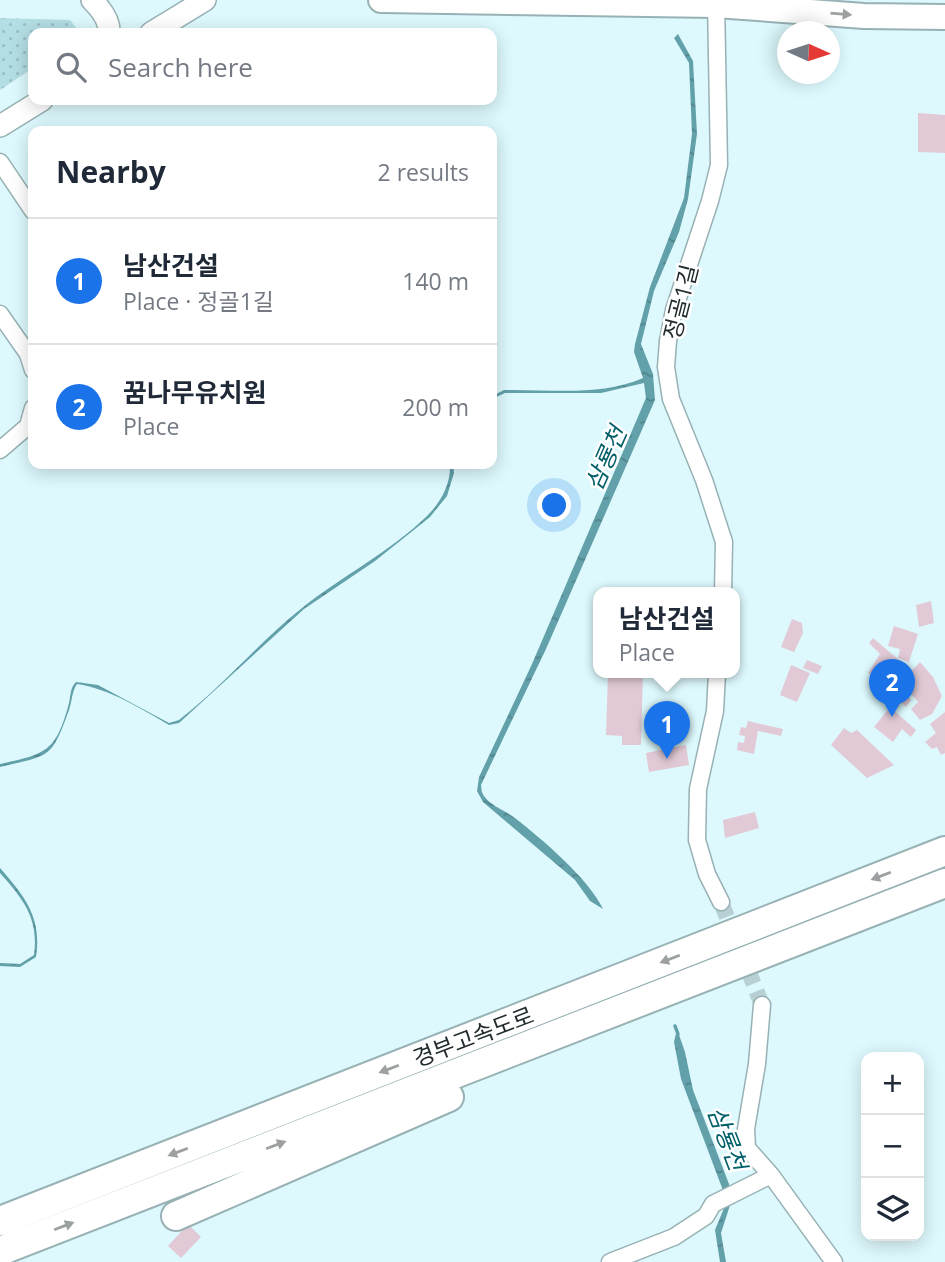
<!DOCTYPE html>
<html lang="en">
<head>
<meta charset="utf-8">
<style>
	body { margin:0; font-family:"Open Sans","Noto Sans KR",sans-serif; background:#f2f2f3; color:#1f2937 }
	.controls { position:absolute; right:21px; bottom:21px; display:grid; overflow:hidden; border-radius:14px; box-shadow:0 4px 18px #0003 }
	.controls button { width:63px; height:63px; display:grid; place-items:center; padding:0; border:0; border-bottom:2px solid #e0e1e3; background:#fff; color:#1f2937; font:35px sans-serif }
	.compass { position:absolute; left:777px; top:21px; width:63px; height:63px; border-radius:50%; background:#fff; box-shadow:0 4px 18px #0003; rotate:93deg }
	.you { position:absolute; left:555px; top:506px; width:24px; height:24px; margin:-18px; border:5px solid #fff; border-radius:50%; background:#1a73e8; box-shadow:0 0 0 10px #1a73e833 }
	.badge { display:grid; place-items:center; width:46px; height:46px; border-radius:50%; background:#1a73e8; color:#fff; font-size:23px; font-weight:700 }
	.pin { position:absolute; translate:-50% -58px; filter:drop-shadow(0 2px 4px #0008) }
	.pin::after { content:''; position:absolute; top:37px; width:24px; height:21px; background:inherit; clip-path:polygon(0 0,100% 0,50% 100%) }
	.popup { position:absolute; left:593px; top:587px; width:147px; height:91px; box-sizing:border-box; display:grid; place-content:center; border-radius:14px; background:#fff; filter:drop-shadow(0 2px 5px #0005); font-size:23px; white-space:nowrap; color:#747a83 }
	.popup b { font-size:26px; color:#1f2937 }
	.popup::after { content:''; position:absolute; left:50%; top:100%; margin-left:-14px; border:14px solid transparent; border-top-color:#fff }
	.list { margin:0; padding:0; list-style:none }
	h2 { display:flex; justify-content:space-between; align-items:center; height:91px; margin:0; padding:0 28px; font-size:30px }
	h2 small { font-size:23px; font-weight:400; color:#747a83 }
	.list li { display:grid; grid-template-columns:46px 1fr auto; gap:21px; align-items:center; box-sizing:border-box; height:126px; padding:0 28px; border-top:2px solid #e0e1e3 }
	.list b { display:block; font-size:26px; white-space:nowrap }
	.list p { margin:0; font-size:23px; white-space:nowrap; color:#747a83 }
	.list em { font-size:23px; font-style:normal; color:#747a83 }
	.icon { flex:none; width:38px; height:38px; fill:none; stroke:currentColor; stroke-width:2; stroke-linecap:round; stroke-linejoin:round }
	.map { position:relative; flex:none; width:945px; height:1262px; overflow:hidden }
	.search { position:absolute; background:#fff; box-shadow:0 4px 18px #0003; left:28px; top:28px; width:469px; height:77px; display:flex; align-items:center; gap:18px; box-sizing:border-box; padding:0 24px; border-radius:14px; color:#747a83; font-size:26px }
	.panel { position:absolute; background:#fff; box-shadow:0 4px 18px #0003; left:28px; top:126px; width:469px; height:343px; border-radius:14px }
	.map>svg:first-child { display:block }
	.park { fill:url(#park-dots) }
	.water { fill:url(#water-ripples) }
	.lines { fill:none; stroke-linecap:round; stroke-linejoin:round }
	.stream { stroke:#63a1aa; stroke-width:3.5 }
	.building { fill:#e1cad6 }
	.street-tunnel { stroke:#b8d0d4; stroke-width:16; stroke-dasharray:16 8; stroke-linecap:butt }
	.street-casing { stroke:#97b1b4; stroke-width:19 }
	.secondary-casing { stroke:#97b1b4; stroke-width:24 }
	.primary-casing { stroke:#97b1b4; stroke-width:28 }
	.highway-casing { stroke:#97b1b4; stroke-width:32 }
	.street { stroke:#fff; stroke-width:16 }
	.secondary { stroke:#fff; stroke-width:21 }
	.primary { stroke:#fff; stroke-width:24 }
	.highway { stroke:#fff; stroke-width:28 }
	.oneway { fill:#9ca0a1 }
	.labels { text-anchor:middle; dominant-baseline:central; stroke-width:5; stroke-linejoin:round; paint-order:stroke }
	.street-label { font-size:23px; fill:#222c2e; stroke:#fff }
	.water-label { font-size:24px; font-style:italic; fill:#005f69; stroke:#fff }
</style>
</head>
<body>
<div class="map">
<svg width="945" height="1262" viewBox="0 0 945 1262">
	<defs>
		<pattern id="park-dots" width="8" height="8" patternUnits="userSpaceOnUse" patternTransform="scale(1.75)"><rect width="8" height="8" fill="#b3dee4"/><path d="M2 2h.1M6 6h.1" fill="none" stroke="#9abfc4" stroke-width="1.8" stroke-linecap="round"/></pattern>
		<pattern id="water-ripples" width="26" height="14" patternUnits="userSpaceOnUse" patternTransform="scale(1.75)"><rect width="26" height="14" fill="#63a1aa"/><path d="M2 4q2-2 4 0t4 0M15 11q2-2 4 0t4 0" fill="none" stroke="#51838b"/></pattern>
	</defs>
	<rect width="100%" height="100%" fill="#ddf9fd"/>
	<path class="park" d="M0,18L70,20L80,33H33V68L0,90Z"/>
	<path class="water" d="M678,34L693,61L697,134L688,199L679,232L654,291L641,344L653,374L655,400L546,649L481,785C482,791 481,791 484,796C491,806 506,811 515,818C543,840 588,878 603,909L590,901L575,880L483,802L477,791L479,777L532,664L646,398L644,383L601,393H505L492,399V396L504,390C551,389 599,397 643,378L634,352L635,344L650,287L684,198L692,134L689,63L674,38Z
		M450,464H453L454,473L447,496L430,517L375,561L304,609L179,723L169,725C140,708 110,689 77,684C72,691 72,701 69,710C51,760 50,755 0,767V764C46,754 56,752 69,703C71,694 70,688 76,682L98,685L169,723L179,720C223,686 258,643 302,608C342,576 390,552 427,516C441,502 451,484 450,464Z
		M0,868C25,897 42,917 36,957L20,967L0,966V963L20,964L34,955C39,918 23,899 0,873Z
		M677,1029L685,1052L693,1090L729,1184L732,1199L721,1233L726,1262H720L715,1230L727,1201L681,1079L674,1042Z"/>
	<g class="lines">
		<path class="stream" d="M675,1026L678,1034"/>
	</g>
	<path class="building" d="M918,113L945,115V153L918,152Z
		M931,601L934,623L919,627L916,605Z
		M792,619L802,623L803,633L794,652L781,647Z
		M894,626L918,634L909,662L898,658L900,649L888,646Z
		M873,638L905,665L888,686L868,673L880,654L869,643Z
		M807,660L822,666L818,674L803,668Z
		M920,662L933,677L942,696L932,714L920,720L911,709L918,702L901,682Z
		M791,665L810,673L797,702L780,695Z
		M608,673H643L641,745H622V736L606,735Z
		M899,687L911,700L906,707L894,695Z
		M890,707L916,730L911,737L902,729L893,742L874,727Z
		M945,712V753L941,755L937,747L932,749L925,742L936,733L930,724Z
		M748,721L783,729L781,736L758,731L754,754L737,750L738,742L744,743L745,736L739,735L741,727L746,728Z
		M844,728L851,733L857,730L894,765L867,778L831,745Z
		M686,745L689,765L649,772L646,753Z
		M755,812L759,828L725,838L723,820Z
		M188,1224L201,1237L181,1258L168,1246Z"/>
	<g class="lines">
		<path class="street-tunnel" d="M721,902L762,1005"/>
		<defs>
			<path id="street" d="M716,0L719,165L710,201L674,310L668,341L666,367L671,399L704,480L724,542L723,593
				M0,162L33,211
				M0,314L28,354L33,370
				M0,450L28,426L33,408
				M717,673L715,711L698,789L697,840L707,874L721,902
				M762,1005L757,1064L746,1129L747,1148L771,1175L834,1262
				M610,1262L674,1237L706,1216L713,1204L771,1175"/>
			<path id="secondary" d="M92,0C101,9 110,20 109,33
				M151,33L205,0
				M0,126L42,100"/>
			<path id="primary" d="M381,0L716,5L864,16L945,17"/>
			<path id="highway" d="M176,1216L449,1097
				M0,1221L945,851
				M0,1251L945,883"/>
		</defs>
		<use href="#street" class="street-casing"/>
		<use href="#secondary" class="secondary-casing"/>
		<use href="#primary" class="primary-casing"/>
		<use href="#highway" class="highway-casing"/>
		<use href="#street" class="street"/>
		<use href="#secondary" class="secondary"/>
		<use href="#primary" class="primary"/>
		<use href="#highway" class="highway"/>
	</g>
	<defs><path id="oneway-solid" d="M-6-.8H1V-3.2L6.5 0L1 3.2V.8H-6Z" transform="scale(1.75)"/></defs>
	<g class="oneway">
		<use href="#oneway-solid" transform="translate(841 14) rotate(5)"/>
		<use href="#oneway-solid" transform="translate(881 876) rotate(159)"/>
		<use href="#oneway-solid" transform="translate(670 959) rotate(159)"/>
		<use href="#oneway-solid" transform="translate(389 1069) rotate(159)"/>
		<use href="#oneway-solid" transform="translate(276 1145) rotate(-21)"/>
		<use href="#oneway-solid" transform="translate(178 1152) rotate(159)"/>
		<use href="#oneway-solid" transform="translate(64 1226) rotate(-21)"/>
	</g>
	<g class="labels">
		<g class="street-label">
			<text transform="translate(680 302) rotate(-76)">정골1길</text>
			<text transform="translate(473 1036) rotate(-21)">경부고속도로</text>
		</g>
		<g class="water-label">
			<text transform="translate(605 458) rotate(-66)">삼룡천</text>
			<text transform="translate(728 1138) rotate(69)">삼룡천</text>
		</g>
	</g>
</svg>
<div class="controls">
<button>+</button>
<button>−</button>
<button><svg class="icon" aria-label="layers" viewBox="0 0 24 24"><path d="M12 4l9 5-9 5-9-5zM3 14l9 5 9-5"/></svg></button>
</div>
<svg class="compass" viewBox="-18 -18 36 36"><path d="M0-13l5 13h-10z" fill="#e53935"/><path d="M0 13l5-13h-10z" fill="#747a83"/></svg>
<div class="you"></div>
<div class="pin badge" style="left:667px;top:759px">1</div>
<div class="popup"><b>남산건설</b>Place</div>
<div class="pin badge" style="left:892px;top:717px">2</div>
<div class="search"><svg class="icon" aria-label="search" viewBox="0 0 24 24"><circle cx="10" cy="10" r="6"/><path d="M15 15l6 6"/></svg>Search here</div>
<section class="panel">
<h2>Nearby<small>2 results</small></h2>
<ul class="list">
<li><span class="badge">1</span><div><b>남산건설</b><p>Place · 정골1길</p></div><em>140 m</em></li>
<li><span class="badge">2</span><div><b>꿈나무유치원</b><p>Place</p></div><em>200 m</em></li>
</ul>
</section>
</div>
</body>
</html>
